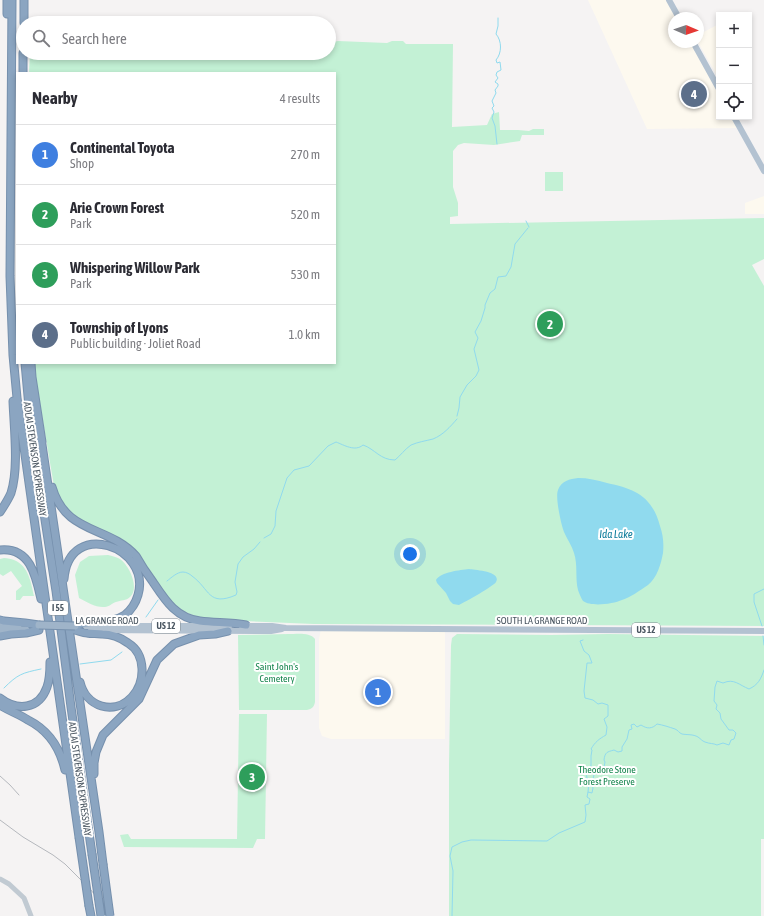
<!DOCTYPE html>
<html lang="en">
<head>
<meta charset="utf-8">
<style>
	body { margin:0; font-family:"Asap Condensed",sans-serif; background:#f2f2f3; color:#2b2b33 }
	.controls { position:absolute; right:12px; top:12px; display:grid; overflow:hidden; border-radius:0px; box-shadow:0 2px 6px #0003 }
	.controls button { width:36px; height:36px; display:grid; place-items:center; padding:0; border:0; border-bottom:1px solid #e1e1e2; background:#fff; color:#2b2b33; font:20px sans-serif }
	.compass { position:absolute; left:668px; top:12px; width:36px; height:36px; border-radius:50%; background:#fff; box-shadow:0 2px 6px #0003; rotate:92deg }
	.you { position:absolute; left:410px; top:554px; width:14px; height:14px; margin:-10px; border:3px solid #fff; border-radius:50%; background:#1a73e8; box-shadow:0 0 0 6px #1a73e833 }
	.badge { display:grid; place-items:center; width:26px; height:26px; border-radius:50%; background:#111827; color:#fff; font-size:13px; font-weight:700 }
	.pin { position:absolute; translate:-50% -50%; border:2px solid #fff; box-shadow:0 1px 4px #0006 }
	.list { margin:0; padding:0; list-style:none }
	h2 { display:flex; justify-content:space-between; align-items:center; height:52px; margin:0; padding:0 16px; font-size:17px }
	h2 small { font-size:13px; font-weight:400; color:#7c7c81 }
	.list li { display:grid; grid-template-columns:26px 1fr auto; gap:12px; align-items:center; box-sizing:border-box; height:60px; padding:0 16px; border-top:1px solid #e1e1e2 }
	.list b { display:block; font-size:15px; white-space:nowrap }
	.list p { margin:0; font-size:13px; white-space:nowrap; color:#7c7c81 }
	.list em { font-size:13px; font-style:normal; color:#7c7c81 }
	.icon { flex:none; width:22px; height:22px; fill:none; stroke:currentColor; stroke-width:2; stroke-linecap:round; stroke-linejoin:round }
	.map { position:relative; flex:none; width:764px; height:916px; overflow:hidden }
	.search { position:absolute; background:#fff; box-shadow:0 2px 6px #0003; left:16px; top:16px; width:320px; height:44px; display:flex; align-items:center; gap:10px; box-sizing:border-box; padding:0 14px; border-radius:22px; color:#7c7c81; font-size:15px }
	.panel { position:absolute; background:#fff; box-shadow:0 2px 6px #0003; left:16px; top:72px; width:320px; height:292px; border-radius:0px }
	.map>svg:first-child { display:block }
	.commercial { fill:#fdf9ef }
	.green { fill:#c3f1d5 }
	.water { fill:#90daee }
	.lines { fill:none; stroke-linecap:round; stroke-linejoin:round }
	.stream { stroke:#90daee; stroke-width:1 }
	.trunk-casing { stroke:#7690ad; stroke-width:9 }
	.motorway-casing { stroke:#7690ad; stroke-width:9 }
	.tertiary { stroke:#c1cad2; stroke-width:5 }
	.primary { stroke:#b3c2d1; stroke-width:6 }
	.trunk { stroke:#9fb4c9; stroke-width:7 }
	.motorway { stroke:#8ba5c1; stroke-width:7 }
	.rail { stroke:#b5b8bd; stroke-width:1 }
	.trunk-bridge-casing { stroke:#7690ad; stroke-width:9; stroke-linecap:butt }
	.motorway-bridge-casing { stroke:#7690ad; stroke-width:9; stroke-linecap:butt }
	.trunk-bridge { stroke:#9fb4c9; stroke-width:7 }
	.motorway-bridge { stroke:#8ba5c1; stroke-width:7 }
	.labels { text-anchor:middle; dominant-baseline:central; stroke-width:4; stroke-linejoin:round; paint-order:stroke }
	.shield { fill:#fff; stroke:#808990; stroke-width:1 }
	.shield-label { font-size:9px; font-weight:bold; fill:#4a5661 }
	.street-label { font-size:10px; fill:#4a5661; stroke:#fff }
	.park-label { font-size:10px; fill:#17864f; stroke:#fff }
	.water-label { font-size:11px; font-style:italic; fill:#0c7c9b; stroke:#fff }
</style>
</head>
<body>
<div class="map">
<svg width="764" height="916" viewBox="0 0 764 916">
	<rect width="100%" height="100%" fill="#f5f3f3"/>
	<path class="commercial" d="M588,0H667L677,18H674V42H690L719,94V117H732L738,128L647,129Z
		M719,24V79L698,42V35Z
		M764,196V214H745V203Z
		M321,629L445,631V739H331L322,736L319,728V639Z"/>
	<path class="green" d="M338,41L387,43L392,41H403L406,44H453L452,127L487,125L492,114L499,112L500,130H518L529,131L533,129H544V135H522L520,141L494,145L464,143L458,145L453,151V187L458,203V216L450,217V224L764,218V259L752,265L764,286V626L314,624L221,620L197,617L176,608L167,599L134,550L128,544L77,518L68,511L63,504L54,486L33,363H335V73H29L30,53H329V43Z
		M545,172H563V191H545Z
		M108,555C112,556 117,557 120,559C129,565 140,588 130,597C126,601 121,600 116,602C112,603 109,607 105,607C96,608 87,602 79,598L75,575L80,562L89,556Z
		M4,558C8,558 11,559 14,560C29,566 31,583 34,596H23L20,600H16V591L22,586L11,571L3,576L0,574V559Z
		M289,634C297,634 310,632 315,639V702C314,707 312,709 307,710H239L238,635Z
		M457,634L551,635L608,634L764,636V839H761V916H449V765L451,645L452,638Z
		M239,714H267L265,839H257L253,848L124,847L120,835L128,834L131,839H237Z"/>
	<path class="water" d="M578,478C588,478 597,480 607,483C635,489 652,496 660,526C663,535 664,543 663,553C661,564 657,578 648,585C639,591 631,597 622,600C613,604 591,607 583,601C581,598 579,593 578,590C575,578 578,565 574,553C572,546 567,539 564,532C561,524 555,497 558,490C561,481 570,479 578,478Z
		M469,569C474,570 502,571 496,582C494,586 465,602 459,605L453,604L450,601L446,593L437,583L436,580C441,572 460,570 469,569Z"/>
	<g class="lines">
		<path class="stream" d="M497,144L495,126L492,118L494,112L492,108L494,106L492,101L496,93L495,90L498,86V84L495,82L498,78L496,75L497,72L501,70L500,62L497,63L496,60C502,53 502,41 496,34L498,26V18
			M526,221L529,227
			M457,416L459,408L460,397L467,385L476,376L479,370L474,349L478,338L475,332L481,321L485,308V305L490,293L495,289L498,277L506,276L511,267L515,244L528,228
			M264,538L271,534L275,526L276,511L287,478L294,470L309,466L328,446L336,442C344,445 355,452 363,445C375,449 380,460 395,460C400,456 405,449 411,445C418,442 425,441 433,439C443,435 450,427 457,419
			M167,581C171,578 177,572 183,572C186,572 190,574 192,576C210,589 208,607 236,595L237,592L235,582L238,564L243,557L254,549L260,542
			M146,617L158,600
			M762,626L754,602V594L764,589
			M763,636L764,645
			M583,640L580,641L584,651L589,655L592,663H587L584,691L585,698L593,700L598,704L602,703L608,705V716L604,719L607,727L606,735C599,739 595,742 591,749L592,750L591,756V766L587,768C586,773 586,778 589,782L588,792
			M80,664L111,660L122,652
			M4,688C18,674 22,673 41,669
			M452,916L453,871L450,856L452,847L462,842L471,840L547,841L559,833L585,822L586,815L585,805L589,804L590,799L587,797L588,792L592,793L593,788L592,784L595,770L604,767L605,762L604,760C605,752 607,752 614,750L618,752L622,751V747L627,739L629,730L632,729L631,725L634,724L637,727L641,725C647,729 652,729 657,724C663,725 669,727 675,729C678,730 679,733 682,734C687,735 693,734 698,737C701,739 702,741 705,742C710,744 713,743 717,745L723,743L729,745L731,740L734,739L736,733L733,730H729L721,719L720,713L716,709L717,705L714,701L715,687L717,681L723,683C734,678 739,685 749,689C758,685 761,679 764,670"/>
		<defs>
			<path id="trunk" d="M0,625H18
				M0,630H26"/>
			<path id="motorway" d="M7,0V14
				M12,0L10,276L13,355L17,398L79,837
				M24,23V0
				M23,73V53
				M25,363L31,429L56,591L71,707L92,854
				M31,363L32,377L42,442
				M41,438L99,832L103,864
				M52,487C66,535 108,525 136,556C141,565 147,574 153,582C165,600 176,618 200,621C215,623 231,622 246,625
				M0,512C4,506 8,500 11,493C19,468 14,428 13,401
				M0,550C30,547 36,576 41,599
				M64,579C69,517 152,547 138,595C136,602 131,610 125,615C113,623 99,621 86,623C82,623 78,625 75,626
				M0,620L4,621L25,623L39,625
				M75,630C79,631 83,633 87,633C92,634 97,633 102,634C111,634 121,638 128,643C146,654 146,682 132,697C114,716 86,707 80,682
				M0,636L11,634L26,633L39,630
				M0,698C17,711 39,710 47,687C50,679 50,670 50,662
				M0,705C9,711 19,714 28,720C48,730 60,748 65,770
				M94,774V763L96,752L103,735L139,699L157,660L174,644L199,635L215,634L228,631
				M89,906L91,916"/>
		</defs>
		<use href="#trunk" class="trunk-casing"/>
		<use href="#motorway" class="motorway-casing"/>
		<path class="tertiary" d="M0,879L9,884L24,898L31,916"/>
		<path class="primary" d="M669,0L679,18
			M693,42L719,89
			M734,117L764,171
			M86,626H229
			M242,626H272L286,628L764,631
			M91,630L271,631L282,629"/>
		<use href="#trunk" class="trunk"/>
		<use href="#motorway" class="motorway"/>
		<path class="rail" d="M0,776L10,785L19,795
			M0,820L23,837L53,855L65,864L90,889L113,916"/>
		<defs>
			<path id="trunk-bridge" d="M39,625L75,626"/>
			<path id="motorway-bridge" d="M79,837L89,906
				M92,854L101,916
				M103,864L110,916"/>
		</defs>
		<use href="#trunk-bridge" class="trunk-bridge-casing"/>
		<use href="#motorway-bridge" class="motorway-bridge-casing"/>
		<use href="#trunk-bridge" class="trunk-bridge"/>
		<use href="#motorway-bridge" class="motorway-bridge"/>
	</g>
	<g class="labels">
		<g class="shield">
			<rect x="48" y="601" width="20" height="14" rx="3"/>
			<rect x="152" y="619" width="28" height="14" rx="3"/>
			<rect x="632" y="623" width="28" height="14" rx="3"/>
		</g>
		<g class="shield-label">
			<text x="58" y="608">I 55</text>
			<text x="166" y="626">US 12</text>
			<text x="646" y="630">US 12</text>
		</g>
		<g class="street-label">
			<text transform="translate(35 459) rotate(82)">ADLAI STEVENSON EXPRESSWAY</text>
			<text x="107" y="620">LA GRANGE ROAD</text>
			<text x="542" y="620">SOUTH LA GRANGE ROAD</text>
			<text transform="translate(80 779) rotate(82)">ADLAI STEVENSON EXPRESSWAY</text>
		</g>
		<g class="park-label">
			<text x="277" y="666">Saint John's<tspan x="277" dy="12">Cemetery</tspan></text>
			<text x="607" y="769">Theodore Stone<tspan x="607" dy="12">Forest Preserve</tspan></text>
		</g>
		<g class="water-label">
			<text x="616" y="534">Ida Lake</text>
		</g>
	</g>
</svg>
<div class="controls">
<button>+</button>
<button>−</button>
<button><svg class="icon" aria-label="locate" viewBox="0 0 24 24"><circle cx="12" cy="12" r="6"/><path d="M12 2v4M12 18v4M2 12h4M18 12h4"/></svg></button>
</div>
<svg class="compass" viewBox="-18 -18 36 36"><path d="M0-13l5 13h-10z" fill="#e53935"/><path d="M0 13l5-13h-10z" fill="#7c7c81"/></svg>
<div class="you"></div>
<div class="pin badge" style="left:378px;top:692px;background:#3f7fe0">1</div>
<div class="pin badge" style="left:550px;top:324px;background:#2e9e5b">2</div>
<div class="pin badge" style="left:252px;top:777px;background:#2e9e5b">3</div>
<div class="pin badge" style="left:694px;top:94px;background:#5c6f8a">4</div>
<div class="search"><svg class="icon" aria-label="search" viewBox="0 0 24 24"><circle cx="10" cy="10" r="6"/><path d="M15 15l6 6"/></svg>Search here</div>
<section class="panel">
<h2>Nearby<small>4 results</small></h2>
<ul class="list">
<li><span class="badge" style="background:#3f7fe0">1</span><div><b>Continental Toyota</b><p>Shop</p></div><em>270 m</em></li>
<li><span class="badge" style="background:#2e9e5b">2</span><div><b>Arie Crown Forest</b><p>Park</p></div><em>520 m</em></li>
<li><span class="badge" style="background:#2e9e5b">3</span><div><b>Whispering Willow Park</b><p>Park</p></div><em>530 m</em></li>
<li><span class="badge" style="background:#5c6f8a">4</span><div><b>Township of Lyons</b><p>Public building · Joliet Road</p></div><em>1.0 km</em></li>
</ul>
</section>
</div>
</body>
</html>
